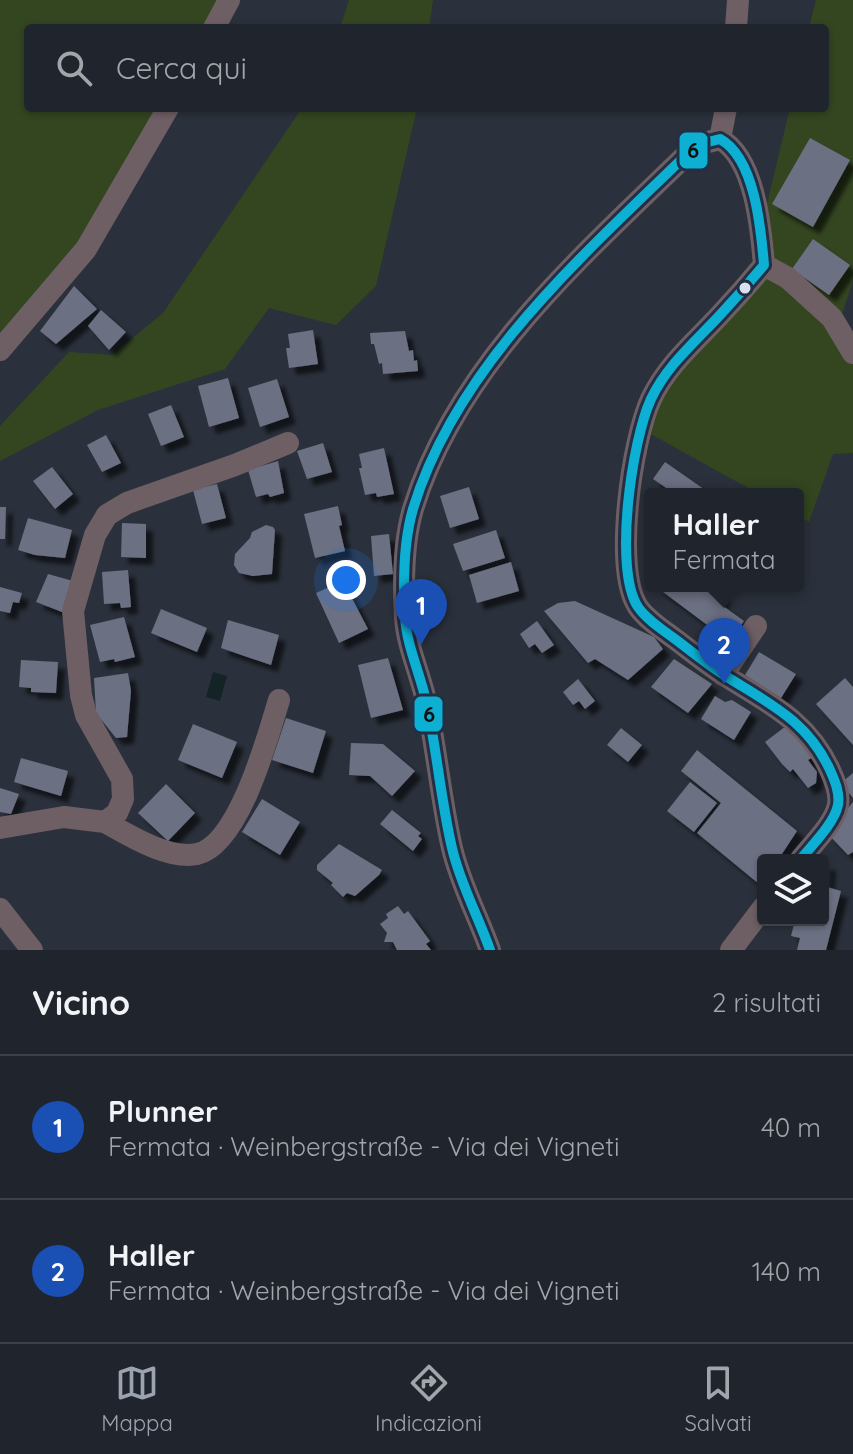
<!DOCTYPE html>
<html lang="it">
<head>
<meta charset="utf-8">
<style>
	body { margin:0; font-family:Quicksand,sans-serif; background:#2d3139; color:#f1f3f6 }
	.controls { position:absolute; right:24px; bottom:24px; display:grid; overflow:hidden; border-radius:8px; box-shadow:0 2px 6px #0004 }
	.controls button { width:72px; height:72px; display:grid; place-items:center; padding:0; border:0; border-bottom:2px solid #3d4249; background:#20252d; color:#f1f3f6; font:40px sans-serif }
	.you { position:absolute; left:346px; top:580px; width:28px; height:28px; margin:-20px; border:6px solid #fff; border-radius:50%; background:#1a73e8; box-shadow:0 0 0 12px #1a73e833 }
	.badge { display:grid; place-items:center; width:52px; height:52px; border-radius:50%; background:#9ca3b0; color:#fff; font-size:26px; font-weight:700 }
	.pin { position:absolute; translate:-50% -66px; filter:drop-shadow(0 2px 4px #0008) }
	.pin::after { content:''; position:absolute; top:42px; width:28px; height:24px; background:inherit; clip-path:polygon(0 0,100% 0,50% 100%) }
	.popup { position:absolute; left:644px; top:488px; width:160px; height:104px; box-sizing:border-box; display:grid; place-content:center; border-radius:8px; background:#20252d; filter:drop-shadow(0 2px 6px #0005); font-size:26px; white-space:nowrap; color:#a2a5aa }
	.popup b { font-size:30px; color:#f1f3f6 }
	.popup::after { content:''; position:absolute; left:50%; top:100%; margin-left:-16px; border:16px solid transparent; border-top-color:#20252d }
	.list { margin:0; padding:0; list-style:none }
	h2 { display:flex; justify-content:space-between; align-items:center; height:104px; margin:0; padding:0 32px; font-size:34px }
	h2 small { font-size:26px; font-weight:400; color:#a2a5aa }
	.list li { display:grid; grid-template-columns:52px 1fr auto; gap:24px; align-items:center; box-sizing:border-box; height:144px; padding:0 32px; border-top:2px solid #3d4249 }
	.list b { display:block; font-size:30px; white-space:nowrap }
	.list p { margin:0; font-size:26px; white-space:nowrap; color:#a2a5aa }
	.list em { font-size:26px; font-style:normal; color:#a2a5aa }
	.icon { flex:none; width:44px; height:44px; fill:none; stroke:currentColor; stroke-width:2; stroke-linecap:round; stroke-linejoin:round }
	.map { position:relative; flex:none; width:853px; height:950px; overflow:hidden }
	.search { position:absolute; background:#20252d; box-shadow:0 2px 6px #0004; left:24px; right:24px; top:24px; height:88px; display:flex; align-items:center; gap:20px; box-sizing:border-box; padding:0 28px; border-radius:8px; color:#a2a5aa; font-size:30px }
	.sheet { height:392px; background:#20252d }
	nav { display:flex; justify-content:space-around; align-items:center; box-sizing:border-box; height:112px; border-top:2px solid #3d4249; background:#20252d; font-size:22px; color:#a2a5aa }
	nav a { display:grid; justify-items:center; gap:4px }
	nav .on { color:#9ca3b0 }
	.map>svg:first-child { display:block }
	.green { fill:#334620 }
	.water { fill:#142426 }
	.building { fill:#6c6f83; filter:url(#shadow) }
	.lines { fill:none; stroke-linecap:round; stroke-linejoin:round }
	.minor { stroke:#6e5f65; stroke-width:22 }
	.bus-1-casing { stroke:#232f44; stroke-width:16 }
	.bus-1 { stroke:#0dafd3; stroke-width:10 }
	.bus-dot { fill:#d9e1ef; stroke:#232f44; stroke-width:3 }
	.line-badge { stroke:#232f44; stroke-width:3 }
	.pale-badge-label { font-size:22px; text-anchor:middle; font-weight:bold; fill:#111 }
</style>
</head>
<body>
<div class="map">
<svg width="853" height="950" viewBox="0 0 853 950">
	<defs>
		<filter id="shadow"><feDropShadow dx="7" dy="7" stdDeviation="2" flood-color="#0009"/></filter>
	</defs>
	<rect width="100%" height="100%" fill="#2b313c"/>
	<path class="green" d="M0,0H229L214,28H28V108H168L86,249L0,350Z
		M349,0H433L429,28H340Z
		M816,0H853V281L841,317L853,332V453L833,454L809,522L798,516V494H759L638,427L753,262L790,108H825V28H809Z
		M302,108H417L376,286L336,325L269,308L225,369L98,410L0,461V426L69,352L112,355L163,313Z"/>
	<path class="water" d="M213,672L227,676L220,701L206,697Z"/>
	<path class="building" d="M810,138L850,160L813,227L772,204Z
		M813,239L850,265L829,295L792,269Z
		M74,286L97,309L56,344L40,331Z
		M101,310L126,332L109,350L88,326Z
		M313,330L318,364L289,368L286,348H290L288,334Z
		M405,331L409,351L413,350L414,361L417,360L418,371L383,374L382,363L379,364L374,344H371L370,333Z
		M228,378L239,418L209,427L198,386Z
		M277,379L289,417L260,427L248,388Z
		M171,405L184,437L161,446L148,414Z
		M106,435L121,463L102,472L87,445Z
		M323,443L332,472L307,479L297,451Z
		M384,448L394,494L377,497L376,493L365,495L359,468H362L359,454Z
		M278,461L284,493L270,497L268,494L256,497L248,470Z
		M665,462L711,494H675L653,479Z
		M52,467L73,494L55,509L33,481Z
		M217,484L226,518L202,524L193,490Z
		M469,487L479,519L450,528L440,496Z
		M645,501L650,505V517L644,513Z
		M338,506L342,525L339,526L345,551L315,558L304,514Z
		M0,507H6L5,539H0Z
		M28,518L72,530L65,558L35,555L18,550Z
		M122,523L146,524V558L121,557Z
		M266,525L273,527L275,530L272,574L253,576L239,573L234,565L235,554L250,538L252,532Z
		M496,530L505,558L463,571L453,544Z
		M389,534L393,574L374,576L371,536Z
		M511,562L519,591L477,603L469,575Z
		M128,570L131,607L121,608L120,603L104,604L102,572Z
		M48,574L73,581L62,612L36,602Z
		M343,581L368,629L339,643L316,593Z
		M655,586H710L724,596L719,603L744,621L730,642Z
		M0,587L22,593L19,603L13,602L10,613L0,611Z
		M575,601L654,637L663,649L628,680L595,659L588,663L544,611L558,603Z
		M161,609L207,628L197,652L151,633Z
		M124,617L135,657L115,662L114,659L100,662L90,625Z
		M228,620L279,635L271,665L221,648Z
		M537,621L554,645L542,653L535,644L529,648L520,634Z
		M759,652L796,674L781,698L745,675Z
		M388,658L403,710L371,718L358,665Z
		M674,659L712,684L688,713L651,687Z
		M21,660L58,662L56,693L31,692V688L19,687Z
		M128,673L131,691L127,737L116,738L96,713L94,678Z
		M845,678L853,687V745L816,704Z
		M578,679L595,701L585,709L579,701L573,705L563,692Z
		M715,696L725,702L732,700L751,712L734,740L701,719Z
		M286,718L326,731L313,773L272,760Z
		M790,723L813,757L808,760L817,772L816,783L808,788L793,769L790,772L782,764L765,742Z
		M193,724L237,742L222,778L178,760Z
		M621,728L642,745L628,762L607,745Z
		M351,743L383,744L415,771L392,796L370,776L349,775Z
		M697,750L797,831L778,860H763V879L759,884L697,833L721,803L681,771Z
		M21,758L68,771L61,796L14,782Z
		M853,773V798L841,783Z
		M690,782L717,803L694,832L667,811Z
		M166,784L195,813L168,841L138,813Z
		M0,788L19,794L11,814L0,812Z
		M262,799L300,822L280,855L242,832Z
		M853,802V852L848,855L827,833Z
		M392,810L421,833L418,836L422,839L413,851L380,824Z
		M339,844L382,870L379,875L355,896L347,893L343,897L331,885L333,883L317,870V865Z
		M823,863L829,864L827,887L841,891L826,950H797L800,938L791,936L795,920H823Z
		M398,906L404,914L408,911L430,941L426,944L431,950H397L393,942H384L387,933L380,924L388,918L386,914Z"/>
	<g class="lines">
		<path class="minor" d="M214,28L229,0
			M736,28L738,0
			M720,139L726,108
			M764,265L788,278L832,318L853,353
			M0,350L86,249L168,108
			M723,675L756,626
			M105,822C129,835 168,860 197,854C239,845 268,736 279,700
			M0,828L64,817L105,822L117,813L123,799L122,779L86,715L81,695L73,611L95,535L107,515L127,503L235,465L288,443
			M0,909L32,950
			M490,950C478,916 460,883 452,848C441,801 437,752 427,705C421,675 407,648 405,617C403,582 403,543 413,509C456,367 580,258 683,158L704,143L720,139C755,158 761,229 764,265C750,282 735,299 720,315C695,342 667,365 651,399C632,440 613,569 638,607C647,620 663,630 675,639C691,651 707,664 724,675C768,703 807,720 830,770C835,781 840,793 838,805C834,824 812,845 800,860
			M731,950L763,908"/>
		<defs>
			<path id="bus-1" d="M490,950C478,916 460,883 452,848C441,801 437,752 427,705C421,675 407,648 405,617C403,582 403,543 413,509C456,367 580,258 683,158L704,143L720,139C755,158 761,229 764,265C750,282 735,299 720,315C695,342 667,365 651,399C632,440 613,569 638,607C647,620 663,630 675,639C691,651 707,664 724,675C768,703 807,720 830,770C835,781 840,793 838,805C834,824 812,845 800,860"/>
		</defs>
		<use href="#bus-1" class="bus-1-casing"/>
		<use href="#bus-1" class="bus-1"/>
	</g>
	<circle class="bus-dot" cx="745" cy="288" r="7"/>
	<g class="line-badge">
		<rect x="678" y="131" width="31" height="39" rx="8" fill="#0dafd3"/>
		<rect x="413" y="695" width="31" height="38" rx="8" fill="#0dafd3"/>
	</g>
	<g class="pale-badge-label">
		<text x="693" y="158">6</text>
		<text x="429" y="722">6</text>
	</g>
</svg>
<div class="controls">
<button><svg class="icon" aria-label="layers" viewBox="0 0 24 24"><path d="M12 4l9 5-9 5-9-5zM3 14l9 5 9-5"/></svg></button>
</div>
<div class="you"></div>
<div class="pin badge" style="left:421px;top:645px;background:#1a4fb4">1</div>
<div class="pin badge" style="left:724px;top:684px;background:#1a4fb4">2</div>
<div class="popup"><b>Haller</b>Fermata</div>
<div class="search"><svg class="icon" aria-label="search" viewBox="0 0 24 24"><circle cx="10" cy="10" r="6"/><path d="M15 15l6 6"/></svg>Cerca qui</div>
</div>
<section class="sheet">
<h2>Vicino<small>2 risultati</small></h2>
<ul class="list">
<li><span class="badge" style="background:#1a4fb4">1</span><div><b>Plunner</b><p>Fermata · Weinbergstraße - Via dei Vigneti</p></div><em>40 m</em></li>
<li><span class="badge" style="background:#1a4fb4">2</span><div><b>Haller</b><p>Fermata · Weinbergstraße - Via dei Vigneti</p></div><em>140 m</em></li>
</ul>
</section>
<nav>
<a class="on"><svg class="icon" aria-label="map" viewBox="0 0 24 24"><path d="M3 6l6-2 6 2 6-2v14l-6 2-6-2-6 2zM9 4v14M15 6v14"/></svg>Mappa</a>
<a><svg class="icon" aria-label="directions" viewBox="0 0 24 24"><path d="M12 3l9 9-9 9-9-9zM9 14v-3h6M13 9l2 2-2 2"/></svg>Indicazioni</a>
<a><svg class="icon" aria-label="saved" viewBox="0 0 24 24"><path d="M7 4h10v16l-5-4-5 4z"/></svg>Salvati</a>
</nav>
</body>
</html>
